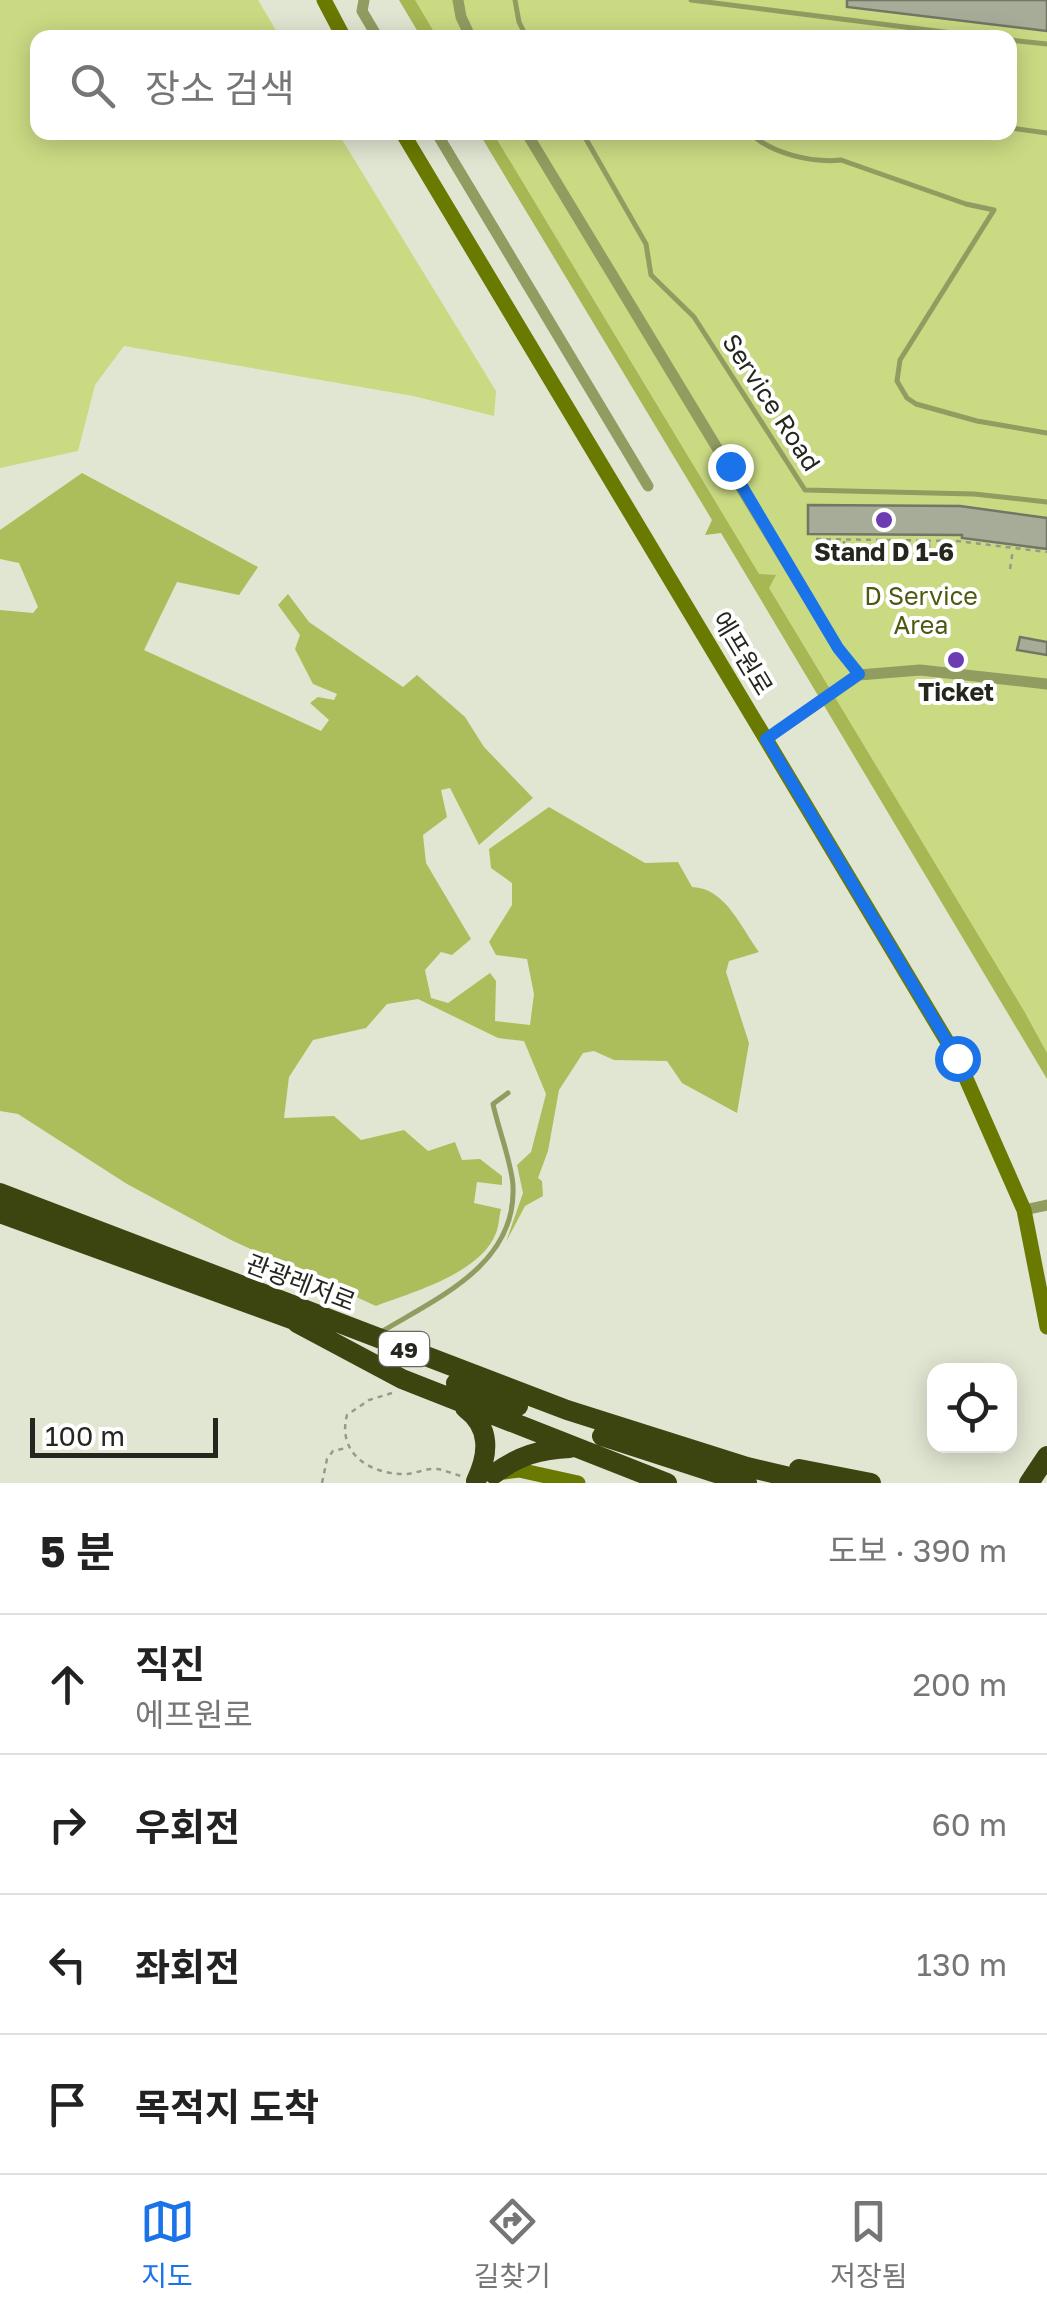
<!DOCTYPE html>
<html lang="ko">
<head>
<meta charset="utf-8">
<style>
	body { margin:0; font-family:"Golos Text","Noto Sans KR",sans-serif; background:#f6f6f6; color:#222 }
	.controls { position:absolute; right:30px; bottom:30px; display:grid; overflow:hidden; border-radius:20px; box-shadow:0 5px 25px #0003 }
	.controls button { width:90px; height:90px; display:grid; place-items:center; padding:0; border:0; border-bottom:2px solid #e0e0e0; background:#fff; color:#222; font:50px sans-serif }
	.scale { position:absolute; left:30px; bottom:25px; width:188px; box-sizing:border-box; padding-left:10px; border:5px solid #25271f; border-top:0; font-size:28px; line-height:35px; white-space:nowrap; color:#25271f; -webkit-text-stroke:8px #fff; paint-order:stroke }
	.stop { position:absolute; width:30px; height:30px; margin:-22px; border:8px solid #1a73e8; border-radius:50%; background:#fff }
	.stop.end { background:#1a73e8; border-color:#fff; box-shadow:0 2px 10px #0008 }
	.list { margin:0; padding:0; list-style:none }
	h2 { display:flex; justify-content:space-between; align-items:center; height:130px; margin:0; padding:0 40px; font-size:42px }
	h2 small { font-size:32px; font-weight:400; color:#767676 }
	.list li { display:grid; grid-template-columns:65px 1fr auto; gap:30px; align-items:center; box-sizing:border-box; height:140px; padding:0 40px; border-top:2px solid #e0e0e0 }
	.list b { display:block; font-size:38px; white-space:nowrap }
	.list p { margin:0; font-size:32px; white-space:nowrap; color:#767676 }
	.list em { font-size:32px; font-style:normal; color:#767676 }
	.icon { flex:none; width:55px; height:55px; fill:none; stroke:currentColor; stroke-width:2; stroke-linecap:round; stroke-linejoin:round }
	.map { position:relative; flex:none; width:1047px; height:1483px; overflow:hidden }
	.search { position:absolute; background:#fff; box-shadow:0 5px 25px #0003; left:30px; right:30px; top:30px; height:110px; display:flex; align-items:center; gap:25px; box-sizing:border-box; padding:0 35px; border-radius:20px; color:#767676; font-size:38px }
	.sheet { height:690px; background:#fff }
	nav { display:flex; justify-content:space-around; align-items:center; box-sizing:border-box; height:140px; border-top:2px solid #e0e0e0; background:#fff; font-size:28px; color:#767676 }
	nav a { display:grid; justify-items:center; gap:5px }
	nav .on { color:#1a73e8 }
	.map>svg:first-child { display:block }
	.green { fill:#c9da83 }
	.forest { fill:#acbe5b }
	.water { fill:#a6b754 }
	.building { fill:#a7ac99; stroke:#727664; stroke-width:2.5 }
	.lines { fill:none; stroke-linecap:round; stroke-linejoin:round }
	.path { stroke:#969a8a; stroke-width:2.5; stroke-dasharray:5 5; stroke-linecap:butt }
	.lane { stroke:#909c60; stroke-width:5 }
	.street { stroke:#909c60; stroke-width:11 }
	.secondary { stroke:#6a7900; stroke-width:15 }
	.highway { stroke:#3c440f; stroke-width:20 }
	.route { stroke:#1a73e8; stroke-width:12 }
	.poi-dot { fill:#6d3cb3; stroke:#fff; stroke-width:4 }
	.labels { text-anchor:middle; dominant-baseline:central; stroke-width:8; stroke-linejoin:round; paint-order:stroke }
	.shield { fill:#fff; stroke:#666862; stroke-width:2.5 }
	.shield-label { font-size:22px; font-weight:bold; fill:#25271f }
	.street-label { font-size:25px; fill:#25271f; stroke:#fff }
	.poi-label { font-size:25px; font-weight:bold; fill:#25271f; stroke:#fff }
	.park-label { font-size:25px; fill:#4e5910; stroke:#fff }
</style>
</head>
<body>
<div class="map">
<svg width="1047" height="1483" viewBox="0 0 1047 1483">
	<rect width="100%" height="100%" fill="#e1e6d2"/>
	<path class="green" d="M0,0H258L280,37L38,38V132L338,133L496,391L494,416L413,396L124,346L95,385L78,451L0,468Z
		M406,0H1047V1065L486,133L1010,132V38L429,37Z"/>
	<path class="forest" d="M82,473L258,567L239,595L177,582L144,650L321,731L329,720L310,703L318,697L334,700L337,694L313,684L295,649L300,635L278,605L288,594L309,622L403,687L417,675L465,717L484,747L533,798L479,845L450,788L441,790L447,817L423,835L426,863L471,939L452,955L441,952L425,970L431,998L448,1003L490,973L496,981L495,1021L530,1025L534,994L527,959L496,955L489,942L512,905V883L491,868L489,849L549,807L645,863L678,862L692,887C726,888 741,928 759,952L729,961L726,972L749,1043L737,1113L682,1083L667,1061L614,1060L594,1051L583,1053L559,1090L548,1151L538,1178L542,1181L543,1196L525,1206L506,1242L523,1193L517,1165L531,1152L546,1094L524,1041L498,1038L418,999L387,1004L366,1028L313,1040L289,1077L284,1118L334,1116L361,1140L404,1130L428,1151L455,1142L462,1160L480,1159L502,1176V1185L477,1182L474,1203L501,1209C499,1216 499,1226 496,1233C481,1273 413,1292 376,1306L231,1240L127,1184L18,1114L0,1111V610L33,613L38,607L19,563L0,559V530Z"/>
	<path class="water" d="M399,0H415L437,37H421Z
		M479,133H493L759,574L776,575L769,588L1024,1011L1047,1053V1079L721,533L705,535L712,520Z"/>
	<path class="building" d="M847,0H1047V31L847,7Z
		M808,505L960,506L1047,518V549L962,538V535L808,534Z
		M1020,637L1047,642V655L1017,650Z"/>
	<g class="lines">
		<path class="path" d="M816,539L957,541L1047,552
			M844,541L846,561
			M929,558V541
			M1010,569L1013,550
			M392,1393L369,1400L347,1415C337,1452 368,1474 404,1474C415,1474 426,1468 437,1469C445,1470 453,1474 461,1476
			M322,1483L327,1459L333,1451L346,1448"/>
		<path class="lane" d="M515,0L519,22L527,38
			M691,0L992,38
			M1010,40L1047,44
			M1010,128L1047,133
			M582,132L646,244L651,275L694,317L805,490L974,494L1047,502
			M750,132C769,154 814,163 841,160L966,204L994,210L900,360L897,381L907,398L916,404L977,421L1047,433
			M381,1332C437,1298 516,1265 513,1187C513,1167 498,1128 493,1104L508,1093"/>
		<path class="street" d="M364,0L362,11L378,38
			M458,0L461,17L471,38
			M436,132L648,486
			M526,132L838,648L859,675
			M766,739L859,675L920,670L1047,684
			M1024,1210L1047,1205"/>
		<path class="secondary" d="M324,0L344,38
			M402,132L957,1058L1024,1210L1047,1327
			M504,1472L519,1470L578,1483"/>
		<path class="highway" d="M0,1193L567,1410L747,1467L815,1483
			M0,1213L308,1325
			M297,1323L402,1379L667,1483
			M456,1383L518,1406
			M465,1408C491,1427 489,1454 476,1481
			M602,1436L747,1483
			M799,1469L871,1483
			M494,1474C518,1456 540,1449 570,1448
			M1029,1483L1047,1456"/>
	</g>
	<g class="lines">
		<path class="route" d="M730,466L838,648L859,674L766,739L957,1058"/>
	</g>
	<g class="poi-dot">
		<circle cx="884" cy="520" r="10"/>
		<circle cx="956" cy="660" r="10"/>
	</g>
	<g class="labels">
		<rect class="shield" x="379" y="1332" width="50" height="34" rx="8"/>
		<g class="shield-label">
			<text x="404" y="1349">49</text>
		</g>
		<g class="street-label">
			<text transform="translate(772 402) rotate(57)">Service Road</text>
			<text transform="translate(743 653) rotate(59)">에프원로</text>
			<text transform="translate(301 1282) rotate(21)">관광레저로</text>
		</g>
		<g class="poi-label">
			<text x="884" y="551">Stand D 1-6</text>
			<text x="956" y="691">Ticket</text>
		</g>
		<g class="park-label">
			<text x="921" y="595">D Service<tspan x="921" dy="29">Area</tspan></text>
		</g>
	</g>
</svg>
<div class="controls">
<button><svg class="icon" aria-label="locate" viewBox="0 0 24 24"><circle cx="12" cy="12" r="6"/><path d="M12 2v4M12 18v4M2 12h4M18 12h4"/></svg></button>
</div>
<div class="scale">100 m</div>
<div class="stop" style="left:957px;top:1058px"></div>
<div class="stop end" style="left:730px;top:466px"></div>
<div class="search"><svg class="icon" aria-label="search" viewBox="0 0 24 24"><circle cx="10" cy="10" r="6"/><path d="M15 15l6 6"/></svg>장소 검색</div>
</div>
<section class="sheet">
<h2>5 분<small>도보 · 390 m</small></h2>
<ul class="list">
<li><svg class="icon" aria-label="ahead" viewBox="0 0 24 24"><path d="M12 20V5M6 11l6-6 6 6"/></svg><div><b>직진</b><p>에프원로</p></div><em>200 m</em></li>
<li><svg class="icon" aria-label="right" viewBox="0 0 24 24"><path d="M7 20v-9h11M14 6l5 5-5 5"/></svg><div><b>우회전</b></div><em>60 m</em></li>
<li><svg class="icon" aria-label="left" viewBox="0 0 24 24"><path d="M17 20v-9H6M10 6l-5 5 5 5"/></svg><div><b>좌회전</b></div><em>130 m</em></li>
<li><svg class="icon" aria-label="arrive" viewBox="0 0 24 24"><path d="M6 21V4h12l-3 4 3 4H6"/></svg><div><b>목적지 도착</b></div></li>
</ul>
</section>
<nav>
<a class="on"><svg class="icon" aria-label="map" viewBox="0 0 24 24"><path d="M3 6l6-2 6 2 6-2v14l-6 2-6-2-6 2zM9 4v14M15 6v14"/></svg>지도</a>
<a><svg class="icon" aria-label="directions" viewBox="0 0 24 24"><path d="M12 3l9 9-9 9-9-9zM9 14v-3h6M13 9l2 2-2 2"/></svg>길찾기</a>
<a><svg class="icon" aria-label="saved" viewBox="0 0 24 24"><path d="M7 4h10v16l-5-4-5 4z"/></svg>저장됨</a>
</nav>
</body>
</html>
